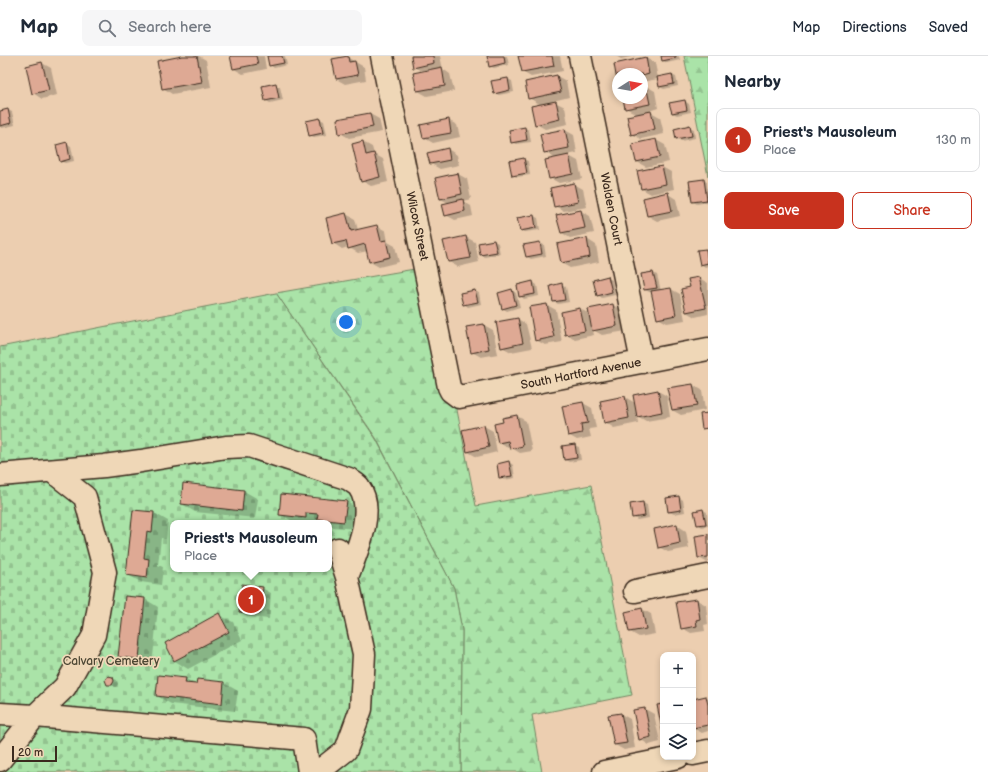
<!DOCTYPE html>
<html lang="en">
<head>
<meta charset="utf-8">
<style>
	body { margin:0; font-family:"Balsamiq Sans",sans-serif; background:#f6f6f7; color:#1f2937 }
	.controls { position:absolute; right:12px; bottom:12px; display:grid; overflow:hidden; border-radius:8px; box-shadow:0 2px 6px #0003 }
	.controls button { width:36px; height:36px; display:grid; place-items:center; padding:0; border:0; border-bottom:1px solid #e0e1e3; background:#fff; color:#1f2937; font:20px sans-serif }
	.compass { position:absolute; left:612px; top:12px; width:36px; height:36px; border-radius:50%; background:#fff; box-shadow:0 2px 6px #0003; rotate:79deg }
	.scale { position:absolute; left:12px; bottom:10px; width:45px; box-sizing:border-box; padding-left:4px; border:2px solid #3b2a1e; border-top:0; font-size:11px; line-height:14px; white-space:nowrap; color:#3b2a1e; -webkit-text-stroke:3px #efd7b7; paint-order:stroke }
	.you { position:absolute; left:346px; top:266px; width:14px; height:14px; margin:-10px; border:3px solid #fff; border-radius:50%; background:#1a73e8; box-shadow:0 0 0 6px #1a73e833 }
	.badge { display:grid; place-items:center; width:26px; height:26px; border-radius:50%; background:#c8321e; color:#fff; font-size:13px; font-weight:700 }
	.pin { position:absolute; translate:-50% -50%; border:2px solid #fff; box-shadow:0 1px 4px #0006 }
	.popup { position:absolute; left:170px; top:464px; width:162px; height:52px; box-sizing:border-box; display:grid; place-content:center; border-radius:8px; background:#fff; filter:drop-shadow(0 1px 3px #0005); font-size:13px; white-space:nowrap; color:#747a83 }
	.popup b { font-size:15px; color:#1f2937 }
	.popup::after { content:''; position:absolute; left:50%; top:100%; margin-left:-8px; border:8px solid transparent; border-top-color:#fff }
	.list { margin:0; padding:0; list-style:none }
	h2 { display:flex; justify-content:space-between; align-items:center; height:52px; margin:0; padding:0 16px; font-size:17px }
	h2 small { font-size:13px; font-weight:400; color:#747a83 }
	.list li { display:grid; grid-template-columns:26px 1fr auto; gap:12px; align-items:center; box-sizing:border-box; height:64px; margin:0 8px 8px; padding:0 8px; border:1px solid #e0e1e3; border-radius:8px }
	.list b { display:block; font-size:15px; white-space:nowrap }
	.list p { margin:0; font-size:13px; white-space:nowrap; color:#747a83 }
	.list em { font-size:13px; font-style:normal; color:#747a83 }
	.actions { display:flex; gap:8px; padding:12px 16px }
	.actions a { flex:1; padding:9px 0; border:1px solid #c8321e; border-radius:8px; text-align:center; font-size:14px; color:#c8321e }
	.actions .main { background:#c8321e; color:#fff }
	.icon { flex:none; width:22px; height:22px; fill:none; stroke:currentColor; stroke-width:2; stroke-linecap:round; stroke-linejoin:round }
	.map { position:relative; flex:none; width:708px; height:716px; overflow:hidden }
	header { display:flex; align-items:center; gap:24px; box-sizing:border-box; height:56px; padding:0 20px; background:#fff; border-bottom:1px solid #e0e1e3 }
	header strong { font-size:19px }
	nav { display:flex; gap:22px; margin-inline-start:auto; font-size:14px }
	.search { width:280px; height:36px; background:#f6f6f7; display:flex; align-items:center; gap:10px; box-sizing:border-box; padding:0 14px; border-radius:8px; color:#747a83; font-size:15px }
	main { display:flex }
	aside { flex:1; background:#fff }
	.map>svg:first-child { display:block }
	.forest { fill:url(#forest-firs); stroke:#728663 }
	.cemetery { fill:url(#cemetery-stones); stroke:#728663; fill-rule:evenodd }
	.shadow { fill:#0003 }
	.building { fill:#dea994; stroke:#3b2a1e }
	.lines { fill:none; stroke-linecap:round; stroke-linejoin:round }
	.minor-casing { stroke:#3b2a1e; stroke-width:25 }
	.minor { stroke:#efd7b7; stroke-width:22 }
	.labels { text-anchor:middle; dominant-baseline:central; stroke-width:3.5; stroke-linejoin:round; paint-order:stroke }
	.street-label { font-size:12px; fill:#3b2a1e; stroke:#efd7b7 }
	.park-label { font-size:12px; fill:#4c4633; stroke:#efd7b7 }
</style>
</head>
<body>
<header>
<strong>Map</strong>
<div class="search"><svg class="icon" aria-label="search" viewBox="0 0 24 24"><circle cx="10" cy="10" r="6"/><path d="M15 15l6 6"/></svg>Search here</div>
<nav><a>Map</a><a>Directions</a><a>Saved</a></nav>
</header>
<main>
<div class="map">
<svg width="708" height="716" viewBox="0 0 708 716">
	<defs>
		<pattern id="forest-firs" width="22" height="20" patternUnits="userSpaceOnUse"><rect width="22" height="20" fill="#aae3a8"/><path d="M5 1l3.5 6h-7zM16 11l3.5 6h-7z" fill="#93c390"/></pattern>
		<pattern id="cemetery-stones" width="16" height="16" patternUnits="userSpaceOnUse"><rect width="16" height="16" fill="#aae3a8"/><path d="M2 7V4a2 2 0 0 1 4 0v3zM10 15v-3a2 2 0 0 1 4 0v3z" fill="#93c390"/></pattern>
	</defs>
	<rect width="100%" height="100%" fill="#ecceb0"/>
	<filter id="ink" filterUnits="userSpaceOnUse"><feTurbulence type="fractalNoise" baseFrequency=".025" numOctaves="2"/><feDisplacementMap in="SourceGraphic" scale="8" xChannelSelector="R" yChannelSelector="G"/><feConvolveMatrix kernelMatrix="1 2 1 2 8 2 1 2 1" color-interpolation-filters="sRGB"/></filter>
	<g filter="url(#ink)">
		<path class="forest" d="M684,0H708V120Z
			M426,211L454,339L476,450L591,429L632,639L532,659L542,716H461L462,574L454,532L376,382L276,237Z"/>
		<path class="cemetery" d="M276,237L376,383L454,532L462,574L461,716H0V291ZM173,467H329V513H173Z"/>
		<path class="shadow" d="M188,0H199L206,4L211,31L172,38L163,32Z
			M231,0H264L266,13L243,18L234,13Z
			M268,0H285L287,9L274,12L270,9Z
			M412,0H440L443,13L450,18L454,35L427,40L418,35L423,16L414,11Z
			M488,0H507L509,9L494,12L490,10Z
			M519,0H560L563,15L531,21L522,16Z
			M616,0H636L621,3Z
			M662,0H679L680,4L667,7L663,5Z
			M347,1L364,11L366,24L345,28L336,23Z
			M646,2L655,7L658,22L672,19L676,21L678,30L664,33L659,31L658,23L642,26V18H618V24L615,8Z
			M42,7L51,12L57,39L42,43L33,37Z
			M557,20L566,25L569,41L553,45L565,51L568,68L545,73L536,68L541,49L529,42Z
			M508,23L512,25L514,36L499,39L495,37Z
			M276,29L280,31L283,44L270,47L266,45Z
			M646,30L655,35L658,52L649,55L660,61L664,78L641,83L632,78L638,59L626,52L624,42H642V31Z
			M685,45L689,48L691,56L677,59L672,57Z
			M8,54L12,56L15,69L2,72L0,71V56Z
			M370,58L379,63L382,76L349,82L340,77Z
			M320,63L324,65L327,79L314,81L310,79L307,65Z
			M448,64L457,69L460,81L433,87L424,82Z
			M689,71L694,73L695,82L681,85L677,82Z
			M525,72L529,74L531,86L516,88L512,86Z
			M565,74L574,79L577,97L567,99L578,105L582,123L559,127L550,122L556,103L545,96Z
			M656,84L665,89L669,106L646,111L637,106L633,88Z
			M363,86L372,91L374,98L383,103L388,126L371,130L362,125Z
			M67,88L71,90L74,105L65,107L61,105Z
			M448,93L457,99L459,109L440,113L431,108L429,98Z
			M523,103L528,105L530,119L517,121L513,119Z
			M662,111L671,116L674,133L651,138L642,133L638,116Z
			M458,118L467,123L471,143L463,145L471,150L473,160L455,164L446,159L449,147L440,143Z
			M703,124L707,126L708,146L697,148L693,146Z
			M574,128L583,133L587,151L564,155L555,150Z
			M668,138L676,143L680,160L657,165L648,160Z
			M581,155L590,160L594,177L570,182L562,177Z
			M346,158L355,163L358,174L377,170L386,175L388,186L395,190L399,206L379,211L370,206L368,195L358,197L348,191L342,193L333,187Z
			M534,160L538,162L540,174L525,176L521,174Z
			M466,181L475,186L479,206L458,211L449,206Z
			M587,183L596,189L599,206L570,212L561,207Z
			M494,185L498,187L500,198L485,201L481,199L479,188Z
			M540,187L544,189L546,200L531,203L527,201Z
			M706,194L708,195V210L705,211L701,208L698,195Z
			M653,217L657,219L661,235L671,233L680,238L685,264L667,267L658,262L653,236H649L645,234Z
			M608,222L612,224L615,239L602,242L598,239Z
			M699,222L708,227V258L695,261L686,256L691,232Z
			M533,226L537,229L539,240L524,243L520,240Z
			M562,228L566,231L569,246L558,248L554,246Z
			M512,234L516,237L520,251L507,255L502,252Z
			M475,235L479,237L481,248L468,251L464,248Z
			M547,249L556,254L562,286L545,289L536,284Z
			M613,249L622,254L626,275L602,279L593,274L594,279L575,283L566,278L562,257L580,253L590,258Z
			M518,263L526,268L532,292L511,296L502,291Z
			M484,269L493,274L498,298L481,301L472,296Z
			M693,329L702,334L705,354L681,359L672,354Z
			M658,335L667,340L670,361L646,365L637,360L638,367L614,372L605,366L625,341L635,347Z
			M583,347L592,352L596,372L589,373L591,381L577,384L568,379Z
			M517,360L526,365L532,395L520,397L510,391L508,392L499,387L504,367Z
			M484,370L493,375L497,396L477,401L468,396Z
			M574,389L579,391L581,404L569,406L565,404Z
			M509,406L513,409L515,422L504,424L500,421Z
			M183,429L244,435L258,443L255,462L195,456L182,448Z
			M679,441L683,444L685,456L674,458L669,456Z
			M347,446L360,454L357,473L332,471L329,469V467H325L320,464L319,467L294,466L280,458Z
			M643,447L647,449L649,462L637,464L633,461Z
			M703,454L707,456L708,470L702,471L698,468Z
			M134,455L154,457L168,465L166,483L161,482L158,509L163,511L161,529L141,526L128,519Z
			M677,469L686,475L689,492L668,496L659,491Z
			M708,479V507L699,502Z
			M262,532L271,537L269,563L249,561L240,556Z
			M145,543L158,551L152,611L133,608L119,601Z
			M697,544L706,549L708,568L704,569L705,575L691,577L682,572Z
			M642,553L651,558L655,578L639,581L630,576Z
			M219,559L233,566L242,584L188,613L175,605L166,587Z
			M159,620L186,623L197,629L198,624L224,627L238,635L235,655L171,648L157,640Z
			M112,622L117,624L118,628L116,631L108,628Z
			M693,628L695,639L693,640Z
			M706,642L708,643V675L702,677L693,672V644Z
			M645,653L654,658L660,686L649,689L640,683Z
			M621,658L630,663L635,692L624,694L615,689Z"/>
		<path class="building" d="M182,0H197L202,26L162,33L157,5Z
			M230,0H256L258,8L233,13Z
			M267,0H282L284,7L269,10Z
			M348,0L349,6L355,5L358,19L336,23L332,3Z
			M411,0H433L434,7L413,12Z
			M487,0H504L505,7L489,11Z
			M518,0H552L554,10L522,16Z
			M661,0H676V2L662,5Z
			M646,1L649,18L642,20V18H618L617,25L614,8Z
			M42,6L49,34L32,38L26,10Z
			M442,11L445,30L417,35L413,17Z
			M672,18L674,28L659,31L657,21Z
			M557,19L561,36L528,43L525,26Z
			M508,22L510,34L494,38L491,25Z
			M276,27L279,42L265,45L262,30Z
			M646,29L650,48L625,53L623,42H642V30Z
			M685,44L687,54L672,57L669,47Z
			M556,45L560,63L535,69L531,50Z
			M8,53L11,67L0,70V55Z
			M651,55L655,73L631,79L627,60Z
			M370,57L373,71L339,78L337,63Z
			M320,62L323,77L309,80L306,65Z
			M449,63L451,77L423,82L420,69Z
			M690,69L692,80L676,83L674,73Z
			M525,71L527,84L511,87L509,74Z
			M565,73L569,92L544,97L540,78Z
			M656,83L660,101L636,106L632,88Z
			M363,85L366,99L374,97L380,121L361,126L352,88Z
			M67,86L70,103L60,106L56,89Z
			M448,92L450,104L430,108L427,97Z
			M569,99L573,118L549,123L545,104Z
			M524,102L527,117L512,120L509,105Z
			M662,110L666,128L641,133L637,115Z
			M458,117L462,138L440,143L435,122Z
			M704,123L707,144L692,146L689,125Z
			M574,127L578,146L554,151L550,132Z
			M668,136L672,155L647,160L643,142Z
			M463,143L465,155L445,160L442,148Z
			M581,154L585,172L561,177L556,159Z
			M346,157L351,175L377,169L381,185L386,184L390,201L369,206L365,188L348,193L346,185L332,188L326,162Z
			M534,159L536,172L520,175L517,162Z
			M466,180L471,202L448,206L443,185Z
			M587,182L590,201L561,207L557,188Z
			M494,184L497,196L480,199L478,187Z
			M540,186L542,198L526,201L523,189Z
			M706,193L708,207L700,209L697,194Z
			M653,216L657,232L644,234L641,218Z
			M608,220L612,236L597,240L593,224Z
			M699,221L706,252L686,256L681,233L690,231L688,223Z
			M533,225L535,238L519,241L517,229Z
			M562,227L565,244L553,246L550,230Z
			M671,232L676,259L657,263L651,235Z
			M512,233L516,249L502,253L498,237Z
			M475,234L478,246L463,249L460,237Z
			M547,248L554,281L535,285L529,251Z
			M613,248L617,270L592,275L588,253Z
			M580,252L585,275L565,279L561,256Z
			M518,262L523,287L501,292L496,266Z
			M484,268L489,293L471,297L466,271Z
			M693,328L697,350L672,354L667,332Z
			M658,334L662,356L637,361L633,339Z
			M625,340L629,362L604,367L600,345Z
			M583,346L588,367L581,368L582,377L568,380L562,350Z
			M708,357V372L702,373L700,358Z
			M517,359L523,390L510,393L508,385L498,387L494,368L503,366L502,362Z
			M484,369L489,391L467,396L462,374Z
			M575,388L577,402L564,404L562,390Z
			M509,405L512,420L499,422L497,408Z
			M183,427L244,434L242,455L181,448Z
			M281,438L347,445L344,466L317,463L318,458L306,457V462L279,459Z
			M679,440L681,454L668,456L666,442Z
			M643,446L645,460L632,462L630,448Z
			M703,453L706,468L697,469L694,455Z
			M133,454L154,456L152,476L147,475L144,502L149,503L147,522L126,519Z
			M677,468L680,487L658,492L654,473Z
			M708,478V501L698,502L695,480Z
			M242,528L263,531L260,558L239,556Z
			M125,540L145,542L139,603L118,601Z
			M697,543L700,563L696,564L697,570L681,573L676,546Z
			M642,552L646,573L629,576L625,556Z
			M219,557L229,576L174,605L165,587Z
			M158,619L186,622L185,627L196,628L197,623L224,626L222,648L156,640Z
			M108,620L113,621L114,625L112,629H107L105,624Z
			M706,640L708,649V669L693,672V643Z
			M663,648V678L657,649Z
			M645,652L651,681L639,684L633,654Z
			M621,657L627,687L614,689L608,659Z"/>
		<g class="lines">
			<defs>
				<path id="minor" d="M382,0L449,331L451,335L459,341L708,293
					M580,0L642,306
					M0,419L104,410L141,405L226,391L249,390L349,423C352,426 357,428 359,431C376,455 356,497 347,521
					M635,535L708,520
					M0,658L35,660L65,631L94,579L105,516L85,441L52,415
					M693,698L708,695
					M0,704L35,660L304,683L309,716
					M318,716L346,694L361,653L364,598L347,521L338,493
					M604,716L678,701"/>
			</defs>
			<use href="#minor" class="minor-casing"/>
			<use href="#minor" class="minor"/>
		</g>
	</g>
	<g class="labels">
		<g class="street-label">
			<text transform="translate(611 153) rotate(79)">Walden Court</text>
			<text transform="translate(417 170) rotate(78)">Wilcox Street</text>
			<text transform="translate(581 318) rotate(-11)">South Hartford Avenue</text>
		</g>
		<g class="park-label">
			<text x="111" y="605">Calvary Cemetery</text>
		</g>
	</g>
</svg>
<div class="controls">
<button>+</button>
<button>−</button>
<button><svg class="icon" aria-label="layers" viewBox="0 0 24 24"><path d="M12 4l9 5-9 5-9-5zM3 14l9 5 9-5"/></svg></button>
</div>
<svg class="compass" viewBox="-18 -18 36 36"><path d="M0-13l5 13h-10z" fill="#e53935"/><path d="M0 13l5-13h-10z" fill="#747a83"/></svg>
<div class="scale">20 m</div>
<div class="you"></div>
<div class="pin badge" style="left:251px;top:544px">1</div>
<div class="popup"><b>Priest's Mausoleum</b>Place</div>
</div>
<aside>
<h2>Nearby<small></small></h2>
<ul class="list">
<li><span class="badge">1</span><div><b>Priest's Mausoleum</b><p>Place</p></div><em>130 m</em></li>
</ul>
<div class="actions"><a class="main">Save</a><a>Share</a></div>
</aside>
</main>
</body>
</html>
